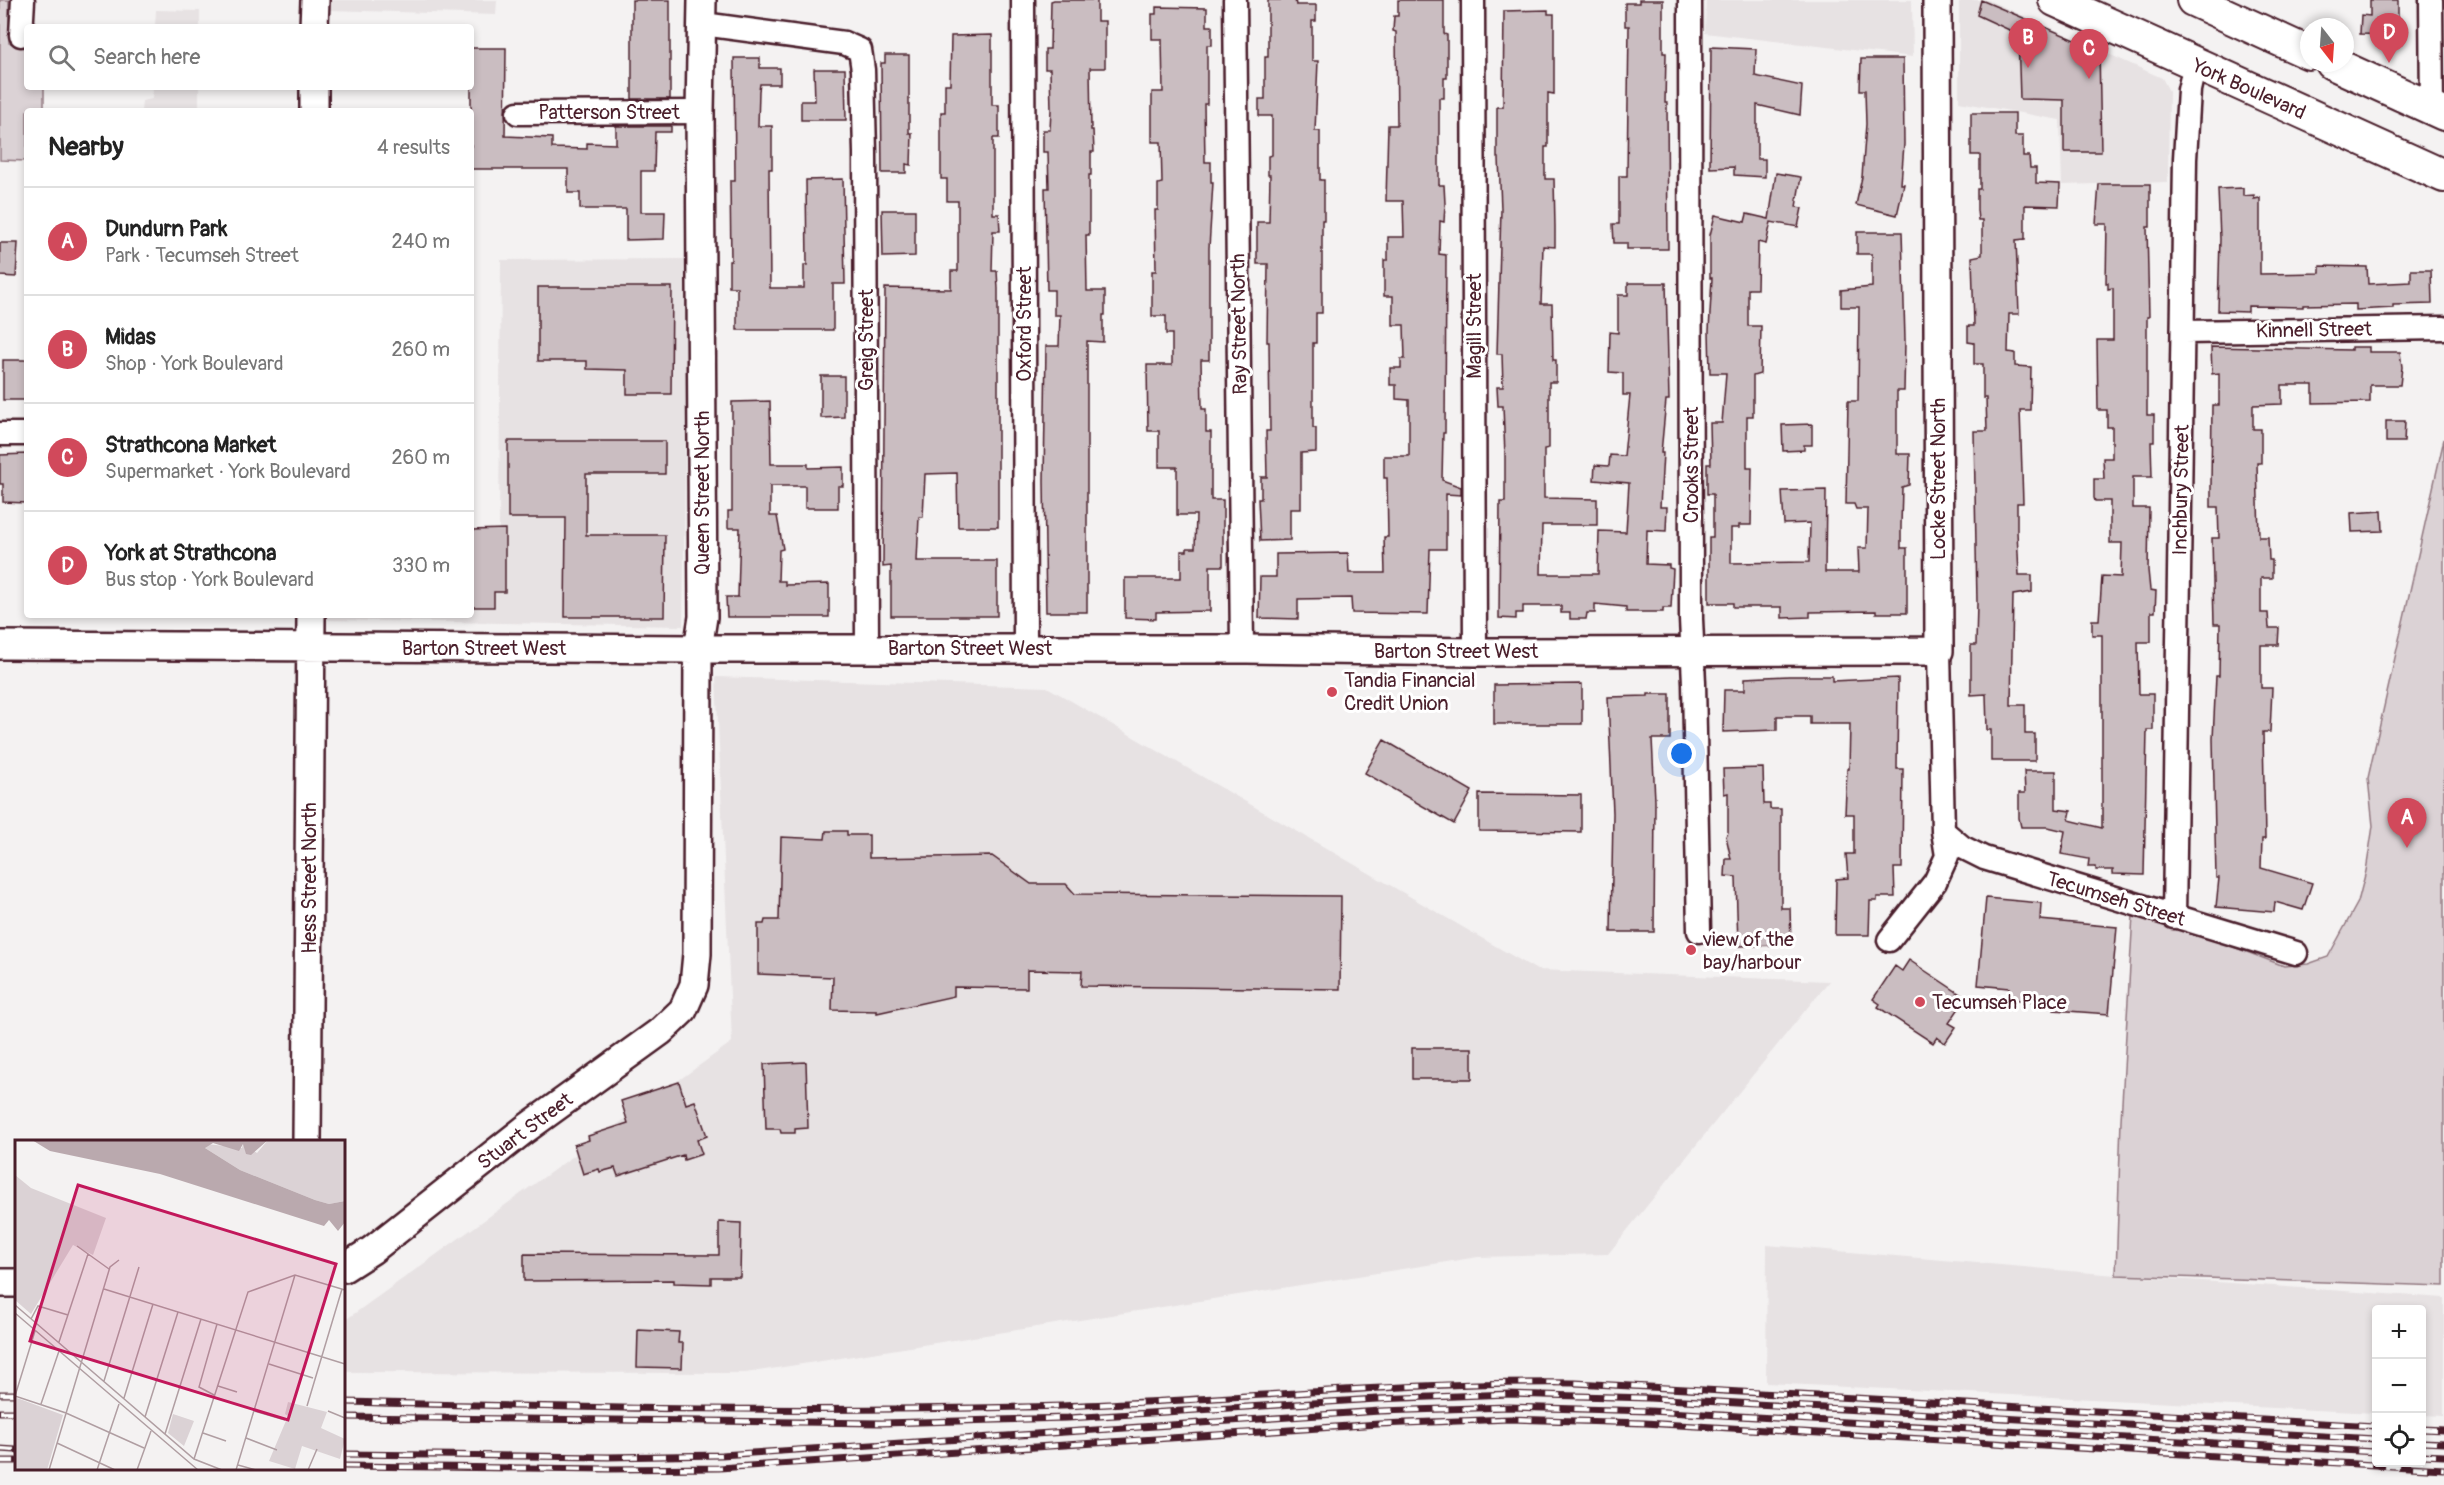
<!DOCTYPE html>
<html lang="en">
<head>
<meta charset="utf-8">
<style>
	body { margin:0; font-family:Pangolin,sans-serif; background:#f6f6f6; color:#222 }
	.controls { position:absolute; right:18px; bottom:18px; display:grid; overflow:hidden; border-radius:6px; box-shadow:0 3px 9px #0003 }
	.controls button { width:54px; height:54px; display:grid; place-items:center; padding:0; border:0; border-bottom:2px solid #e0e0e0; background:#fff; color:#222; font:30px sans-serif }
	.compass { position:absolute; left:2300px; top:18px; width:54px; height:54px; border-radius:50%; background:#fff; box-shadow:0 3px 9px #0003; rotate:163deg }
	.you { position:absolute; left:1682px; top:754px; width:21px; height:21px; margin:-15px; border:4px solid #fff; border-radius:50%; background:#1a73e8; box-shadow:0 0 0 9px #1a73e833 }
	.badge { display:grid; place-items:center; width:39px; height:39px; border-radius:50%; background:#d1495b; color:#fff; font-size:20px; font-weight:700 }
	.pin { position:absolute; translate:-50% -50px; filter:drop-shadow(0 2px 3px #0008) }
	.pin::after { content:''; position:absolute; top:32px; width:21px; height:18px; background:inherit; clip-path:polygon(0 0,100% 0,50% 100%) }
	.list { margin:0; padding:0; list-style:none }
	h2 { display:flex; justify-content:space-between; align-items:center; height:78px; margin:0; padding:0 24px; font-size:26px }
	h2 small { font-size:20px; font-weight:400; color:#767676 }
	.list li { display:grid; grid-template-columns:39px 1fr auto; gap:18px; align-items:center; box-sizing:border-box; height:108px; padding:0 24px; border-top:2px solid #e0e0e0 }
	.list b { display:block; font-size:22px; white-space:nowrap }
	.list p { margin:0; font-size:20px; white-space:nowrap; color:#767676 }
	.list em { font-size:20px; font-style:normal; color:#767676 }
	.icon { flex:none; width:33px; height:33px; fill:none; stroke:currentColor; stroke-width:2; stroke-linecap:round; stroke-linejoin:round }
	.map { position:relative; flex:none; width:2444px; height:1485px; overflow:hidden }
	.search { position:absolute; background:#fff; box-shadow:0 3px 9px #0003; left:24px; top:24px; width:450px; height:66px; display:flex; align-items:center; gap:15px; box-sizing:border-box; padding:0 21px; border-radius:6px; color:#767676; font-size:22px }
	.panel { position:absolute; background:#fff; box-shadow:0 3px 9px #0003; left:24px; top:108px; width:450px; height:510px; border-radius:6px }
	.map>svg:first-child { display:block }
	.built { fill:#e7e2e3 }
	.green { fill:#dbd2d5; stroke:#927880; stroke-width:1.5 }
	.building { fill:#cabdc1; stroke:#4a1f2b; stroke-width:1.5 }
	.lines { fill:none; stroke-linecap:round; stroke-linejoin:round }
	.minor-casing { stroke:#4a1f2b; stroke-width:27 }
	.tertiary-casing { stroke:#4a1f2b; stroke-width:32 }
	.secondary-casing { stroke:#4a1f2b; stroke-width:36 }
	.minor { stroke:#fff; stroke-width:22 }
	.tertiary { stroke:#fff; stroke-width:27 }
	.secondary { stroke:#fff; stroke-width:32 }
	.rail-casing { stroke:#4a1f2b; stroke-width:7 }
	.rail { stroke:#fff; stroke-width:4.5; stroke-dasharray:14; stroke-linecap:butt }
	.poi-dot { fill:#d1495b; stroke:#fff; stroke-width:2 }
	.labels { text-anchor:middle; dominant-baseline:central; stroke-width:6; stroke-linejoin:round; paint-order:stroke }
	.street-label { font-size:20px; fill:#4a1f2b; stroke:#fff }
	.poi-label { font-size:20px; fill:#4a1f2b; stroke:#fff; text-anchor:start }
	.inset-road { fill:none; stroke:#b09ea2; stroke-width:1.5 }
	.view { fill:#c2185b; fill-opacity:0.15; stroke:#c2185b; stroke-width:3 }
	.inset-edge { fill:none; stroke:#4a1f2b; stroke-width:3 }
</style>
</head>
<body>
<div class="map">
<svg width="2444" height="1485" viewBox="0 0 2444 1485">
	<rect width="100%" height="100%" fill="#f4f2f2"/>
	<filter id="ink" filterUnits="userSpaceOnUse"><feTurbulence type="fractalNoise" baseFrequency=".0167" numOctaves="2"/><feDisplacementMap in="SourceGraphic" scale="12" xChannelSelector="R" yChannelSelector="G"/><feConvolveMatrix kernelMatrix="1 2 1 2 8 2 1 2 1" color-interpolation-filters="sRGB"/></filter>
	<g filter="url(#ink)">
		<path class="built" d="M330,0H497L496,15L330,10Z
			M1706,0H1912L1913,57L1705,33Z
			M1961,0H1988L2162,78L2169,91L2168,182L2062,185L2060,120L1959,102V3Z
			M156,10L200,11V27H155Z
			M153,87H199V111H141L142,101L152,99Z
			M688,259L683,626L328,620V615H471V531L499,530L501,260Z
			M716,677L1047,687L1537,970L1829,981L1608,1254L1478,1257L745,1373L345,1372L344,1321L732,1042Z
			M1767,1245L2116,1275L2444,1298V1416L2422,1415V1310H2376V1413L1766,1383Z"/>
		<path class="green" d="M0,0H9V43H27V87H44V111H27V161L0,160Z
			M2444,439V1286L2116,1275L2121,1120L2133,915L2207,937L2284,966L2308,964L2328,957L2358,902L2366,871L2373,826L2368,778Z"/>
		<path class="building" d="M632,0H670V99H632Z
			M1054,0H1097V21H1105V68H1090L1091,130H1093L1094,152H1091V175H1089V235H1086L1087,291H1105V315H1103V342L1087,341V612H1046L1044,481L1046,346H1059L1060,315H1054V290H1047L1045,188H1049L1048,152H1043V130H1050L1051,110L1050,69H1045V49H1050L1051,1Z
			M1268,0H1295L1296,5H1316V21H1312V61H1318L1315,131H1320V180H1324V220H1322V313H1316V343H1313V428H1316V452L1301,453V509H1290V540L1260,541L1258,499H1261V477H1267L1266,431H1270L1269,342H1267L1268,264H1257V222H1269L1270,175H1268V156L1272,155V116H1259V99H1265V57H1268Z
			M1398,0H1444V34L1447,35V78H1444V98H1439V185H1444L1445,204L1444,222L1440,221L1439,254L1446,255L1445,433H1443L1442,480L1461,487V495L1446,494V549H1430L1428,614L1352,613L1351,598L1298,599V619L1259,618L1260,577H1276V554L1348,553L1349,573H1385L1384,537H1388L1387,478H1384V456H1409V400L1396,399V385H1390V368H1401V359H1405L1404,325H1393V296H1384V260H1388V237H1404L1403,201H1386L1388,125H1397L1396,32L1393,31L1394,16H1398Z
			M1639,0H1663V53H1666L1665,103H1667L1668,249H1627V243H1614L1613,224H1619V176H1627L1629,26H1625V3H1639Z
			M1981,0L2099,50L2101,152H2064V100L2020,99L2018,34L1977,15Z
			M2370,0H2398V35L2360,34L2361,15L2370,16Z
			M1156,7L1207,8V26H1212V45H1207V104H1204L1205,162H1211V182H1213L1209,248V360H1201L1202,409H1206V432H1211V500H1223V566H1210V611L1156,612V619L1125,618V578H1181V551H1187V548H1195L1196,515H1177V467H1159V431H1148L1147,365H1172V334H1166V316H1152V271H1156L1155,210H1158V184L1162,183L1161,142H1152V92H1163L1162,39H1152V14H1156Z
			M1548,10V14H1554V94L1548,93V147H1545V179H1554L1555,227V247L1543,246L1541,304H1552L1553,360H1556V382H1549V448L1544,449V498L1597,499V525H1542L1541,574H1598L1599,531L1626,532L1629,483L1594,480L1595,465L1609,466L1610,455L1624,456L1630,395H1623V373L1609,372L1610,332L1618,333V295H1628V283H1666L1669,400H1666L1661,453H1663L1660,507H1667L1666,531L1647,530L1646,564L1669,565V568L1673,569L1671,608H1663V612H1626V607L1595,604V613H1587L1586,619H1570V613H1561V606H1523V613H1516V619L1499,618L1500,502H1505V456L1503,406H1498L1497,387H1503L1502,354H1497L1501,209L1499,158H1497V107H1503L1504,11Z
			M992,35V105H999V138H993V214H999L1000,231H993L992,271H997L998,289V527H958L957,473L925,474L923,517H919L917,561H997V616H891V566L883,567L885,288L951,289V271H958V201H947V179H941V112H945V84H950L951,36Z
			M1711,47L1756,49L1755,76L1802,86L1800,115L1757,105V159H1765V177L1734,175V167L1710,168Z
			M471,48H506L505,136L552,138V148L587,149V143L616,144V126H671V132H655L654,171H641V212H665L664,239L626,240V209H580V193H568V169H471Z
			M885,55H909V133H912L911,165L906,164V173H882L881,63H885Z
			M734,58H760V68H780V84H760L759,91L758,126H772V169H769L770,288H804V265H807L806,180L843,179L845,284H833V330H737V287H729V261H731L730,181H735Z
			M1861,59H1903L1904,144L1901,184H1904L1897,215L1856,205L1862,177L1866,124L1865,90H1860Z
			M814,69H845L846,120H801V101H815Z
			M1971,113H2015V136H2023V156H2029L2030,168H2036V183L2060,184L2059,206L2025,205V239L2016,240L2019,314H2009L2008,352L2015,353V366L2031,367L2030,410H2020L2023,503H2017V531L2019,575H2032V592L2013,595L2011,705H2025V734H2035V761H1991V730H1987L1986,694L1971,695V645H1976L1977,603L1974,431H1987L1986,398H1983V364H1974V343L1968,342V326H1974L1972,257L1982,255V220H1978L1977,210V189H1980V155H1971Z
			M1776,173L1801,177L1796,207L1802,208L1798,227L1771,222L1766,244L1758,242L1757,289H1748V326H1761L1760,374L1753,376V416H1747V468H1752L1751,525H1739V528H1731V563L1809,562L1810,523L1784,524L1782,491L1826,490L1825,572H1859L1858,548H1867L1868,509H1856L1854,504H1846L1848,401H1858L1859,307H1841V290L1872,287V254H1857V232H1902L1905,340L1904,391H1897V454H1910L1909,485L1902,487L1901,526V548H1907V613H1876V611L1810,612V617L1782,618V607H1733V603H1709V537H1713V494H1707V464H1711L1710,423H1722L1726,373H1710L1709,331L1712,278H1710V235L1715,215L1745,222L1747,214L1769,219Z
			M2099,184H2150V227H2147L2149,317H2147V415H2154V442H2151L2152,477H2133V508H2149L2148,570L2150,590L2156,591L2155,612H2151V642H2138L2139,694H2153V730H2147L2144,875L2113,874V870H2096V867H2088L2089,859L2061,854L2065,831L2048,827H2021L2019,818V793H2025L2024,771H2056V809L2071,811L2069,820L2102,828V635H2092V620H2099L2102,576L2121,577L2122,543H2110V501H2095L2094,498V479H2104L2103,458H2112V427H2107V410H2098L2097,340H2113V288L2108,289V283H2106L2107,224H2096Z
			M2243,188V196L2254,195V199L2260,198V274L2320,273V266L2367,267L2368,284L2411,282V270H2431L2432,304L2393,305V308L2356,310V304L2303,305V307L2248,306V312L2218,311L2220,239L2218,189Z
			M882,210H915V256L883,257Z
			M0,243H18L16,277L0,276Z
			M538,287H672L671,394H627V370L587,369V361H538Z
			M2211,347L2351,350V347H2369V352H2400L2402,367L2400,385H2370V402L2313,403V385H2282V404L2253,405V429H2261V463H2257L2259,537H2268L2269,560H2272V578H2261V613H2268L2269,628H2279L2278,645H2261V688H2272L2270,732H2263L2265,839H2262L2261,868L2312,883L2303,910L2275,902L2274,912L2216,907L2219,878H2216L2213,739L2216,676H2219L2220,624H2214L2212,538H2219L2218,507H2211V487L2212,405H2219V373L2212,374Z
			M3,360H27V400H3Z
			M821,376H844V417L821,418Z
			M770,401L771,464H808V468L843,467V486H838V508H805V486H770V516H777L783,549L779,550L778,581H785V585L829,584V617H727L726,597H738L740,528H728V511H732V402Z
			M2386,421H2405L2404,442H2386Z
			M1812,424V445H1804V450L1783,451L1782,425Z
			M508,441H665V474H586V535H665L664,617H565L566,518H508Z
			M27,454V503L3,502V484H0V455Z
			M2382,511L2383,531L2352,532L2351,513Z
			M505,529V592H494V607H471V530Z
			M1789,676H1832V681L1898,678L1897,769H1903L1902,868H1894L1895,897H1877V901H1870L1869,935H1835L1836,879L1848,878L1846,854H1854V814H1845L1847,769H1849L1850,724H1810V716H1777V730L1723,732L1724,690H1745V678Z
			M1582,684V724H1494V685Z
			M1648,694H1670V739H1652L1655,800L1654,932H1611L1613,813L1608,697L1648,696Z
			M1384,740L1472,791L1454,824L1365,773Z
			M1763,768L1764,804H1770V809H1781V908H1790L1791,945L1738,946L1736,877L1725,876L1726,859H1731L1726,836L1728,832V793L1724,794L1723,769Z
			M1479,794L1581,795V832L1479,831Z
			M826,831H847V835H869V858L992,856L1031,884H1066L1075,894L1341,896L1340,989L1081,986L1082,971L1027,970V988L954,987V996L877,1013V1011L832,1010L833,977L758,974V924H764L765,920H779L781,837L825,839Z
			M1986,898L2041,903L2040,920L2117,927L2109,1014L2054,1010L2055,1003L2008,999L2009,988L1978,985Z
			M1909,960L1966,998L1949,1023L1956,1027L1945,1043L1937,1037L1933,1043L1878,1007L1880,1004L1873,999L1895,966L1902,971Z
			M1412,1048H1472V1079H1412Z
			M806,1062L808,1128L795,1129V1133H781L780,1129H766L764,1064Z
			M679,1082L686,1104L695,1101L707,1136L697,1140L702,1154L684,1160L683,1155L618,1176L615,1168L600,1172L599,1169L583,1174L574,1145L589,1140L588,1136L628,1123L621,1101Z
			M719,1222L741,1223L740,1277H711V1284L674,1283V1280L524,1281V1254L719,1255Z
			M638,1330L679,1332L678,1343H683L682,1368L637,1367Z"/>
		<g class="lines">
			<defs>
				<path id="minor" d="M1023,0L1025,648
					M1235,0L1242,649
					M1473,0L1475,652
					M1690,0L1691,619L1694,683L1699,931
					M2431,0L2432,109
					M703,24L844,43L860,50L863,70L865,153L867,648
					M21,35L23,0
					M518,113L700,112
					M2184,332L2444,328
					M0,434H27
					M1943,831L1962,847L1984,858L2296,953
					M2174,917L2185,159L2189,90L2195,64
					M1889,940L1935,882L1947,856L1943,831L1939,651"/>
				<path id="tertiary" d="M314,27L315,0
					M314,111V87
					M0,645L698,649H1247L1475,652L1939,651L1937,0
					M307,1142L311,615
					M344,1268L372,1250L524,1130L661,1031L683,1010L694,985L697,954L698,649L703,617L700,112L702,0
					M0,1283H16"/>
				<path id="secondary" d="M2055,0L2444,176
					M2193,0L2309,53
					M2332,63L2444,114"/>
			</defs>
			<use href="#minor" class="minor-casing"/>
			<use href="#tertiary" class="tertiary-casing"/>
			<use href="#secondary" class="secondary-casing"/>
			<use href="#minor" class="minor"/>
			<use href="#tertiary" class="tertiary"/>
			<use href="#secondary" class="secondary"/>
			<defs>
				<path id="rail" d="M0,1394H16
					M344,1402C583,1408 823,1413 1062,1406C1233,1400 1404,1381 1575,1383L2376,1426
					M0,1412H16
					M344,1417L882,1423L1068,1418L1377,1399L1510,1394L1648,1398L2376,1439
					M2422,1429L2444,1430
					M2422,1442L2444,1443
					M0,1449L16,1450
					M344,1454L608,1457L721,1455L1380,1411L1509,1407L1650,1411L2376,1452
					M2422,1455L2444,1456
					M0,1461H16
					M344,1466L609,1469L719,1468L1379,1424L1510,1419L1644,1423L2444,1469"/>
			</defs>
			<use href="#rail" class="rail-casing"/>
			<use href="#rail" class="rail"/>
		</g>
	</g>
	<g class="poi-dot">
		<circle cx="1332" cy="692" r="6"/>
		<circle cx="1691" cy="950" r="6"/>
		<circle cx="1920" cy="1002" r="6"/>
	</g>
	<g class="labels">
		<g class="street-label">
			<text transform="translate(2249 89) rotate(24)">York Boulevard</text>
			<text x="609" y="112">Patterson Street</text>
			<text transform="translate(1024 324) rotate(-90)">Oxford Street</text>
			<text transform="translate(1239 324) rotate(-91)">Ray Street North</text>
			<text transform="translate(1474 326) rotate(-90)">Magill Street</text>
			<text transform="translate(2314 330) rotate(-1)">Kinnell Street</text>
			<text transform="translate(866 340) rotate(-90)">Greig Street</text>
			<text transform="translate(1691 465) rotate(-90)">Crooks Street</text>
			<text transform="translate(1938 479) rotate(-90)">Locke Street North</text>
			<text transform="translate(2181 490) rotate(-89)">Inchbury Street</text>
			<text transform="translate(702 493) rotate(-90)">Queen Street North</text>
			<text x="484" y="648">Barton Street West</text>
			<text x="970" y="648">Barton Street West</text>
			<text x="1456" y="651">Barton Street West</text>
			<text transform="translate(309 878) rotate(-90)">Hess Street North</text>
			<text transform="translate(2116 899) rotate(17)">Tecumseh Street</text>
			<text transform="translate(525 1131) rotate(-37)">Stuart Street</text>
		</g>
		<g class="poi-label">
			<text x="1344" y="680">Tandia Financial<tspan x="1344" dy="23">Credit Union</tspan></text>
			<text x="1703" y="939">view of the<tspan x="1703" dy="23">bay/harbour</tspan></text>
			<text x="1932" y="1002">Tecumseh Place</text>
		</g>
	</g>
	<g transform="translate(15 1140)">
		<rect width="330" height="330" fill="#f4f2f2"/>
		<path d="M253,0H330V61L314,64L300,60L225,30L190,8L192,4L227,8L228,4L242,13ZM0,35L16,48L91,78L78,115L58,105L16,174L0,160ZM2,258L48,275L32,330H0ZM273,262L312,272L306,288L330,299L325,319L287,306L280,329L254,321L273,276L270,274ZM158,274L179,281L169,306L153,293Z" fill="#dbd2d5"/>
		<path d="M17,0H253L236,15L231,14L228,4L224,11L198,3L190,8L225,30L300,60L314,64L330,61V82L323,91L314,80L309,86L145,34L35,11Z" fill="#baa9ae"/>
		<path class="inset-road" d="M62,106L94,129M89,149L330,224M0,165L179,319L207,330M0,173L183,330M16,179L23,166L53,175M20,191L0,256L51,273L129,308M44,202L73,114M254,224L298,238M89,241L124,127M203,246L222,252M199,255L184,247L202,184M109,258L138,164M26,264L44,211M292,266L327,149M239,271L270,280M313,271L330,278M130,277L163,172M188,293L211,301M150,294L186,179M231,298L262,310M42,303L100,330M179,319L233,152L280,135L330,150M223,325L241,330M34,330L95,127L104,120M82,330L104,264M122,330L136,291M221,330L280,135M293,330L302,309"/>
		<path class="view" d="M63,45L321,124L273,280L15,201Z"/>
		<rect width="330" height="330" class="inset-edge"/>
	</g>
</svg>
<div class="controls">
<button>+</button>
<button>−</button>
<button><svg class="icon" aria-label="locate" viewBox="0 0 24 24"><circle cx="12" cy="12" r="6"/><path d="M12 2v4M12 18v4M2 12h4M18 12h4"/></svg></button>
</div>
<svg class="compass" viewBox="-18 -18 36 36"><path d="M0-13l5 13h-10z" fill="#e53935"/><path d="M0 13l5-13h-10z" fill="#767676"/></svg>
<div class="you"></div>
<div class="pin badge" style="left:2407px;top:848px">A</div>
<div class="pin badge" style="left:2028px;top:68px">B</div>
<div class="pin badge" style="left:2089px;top:79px">C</div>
<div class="pin badge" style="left:2389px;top:63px">D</div>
<div class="search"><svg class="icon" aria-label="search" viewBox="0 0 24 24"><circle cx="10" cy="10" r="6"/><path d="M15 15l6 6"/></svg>Search here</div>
<section class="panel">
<h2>Nearby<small>4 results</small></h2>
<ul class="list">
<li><span class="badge">A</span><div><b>Dundurn Park</b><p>Park · Tecumseh Street</p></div><em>240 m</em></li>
<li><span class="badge">B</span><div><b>Midas</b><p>Shop · York Boulevard</p></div><em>260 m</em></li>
<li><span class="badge">C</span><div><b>Strathcona Market</b><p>Supermarket · York Boulevard</p></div><em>260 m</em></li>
<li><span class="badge">D</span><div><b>York at Strathcona</b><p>Bus stop · York Boulevard</p></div><em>330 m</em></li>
</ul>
</section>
</div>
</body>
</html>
